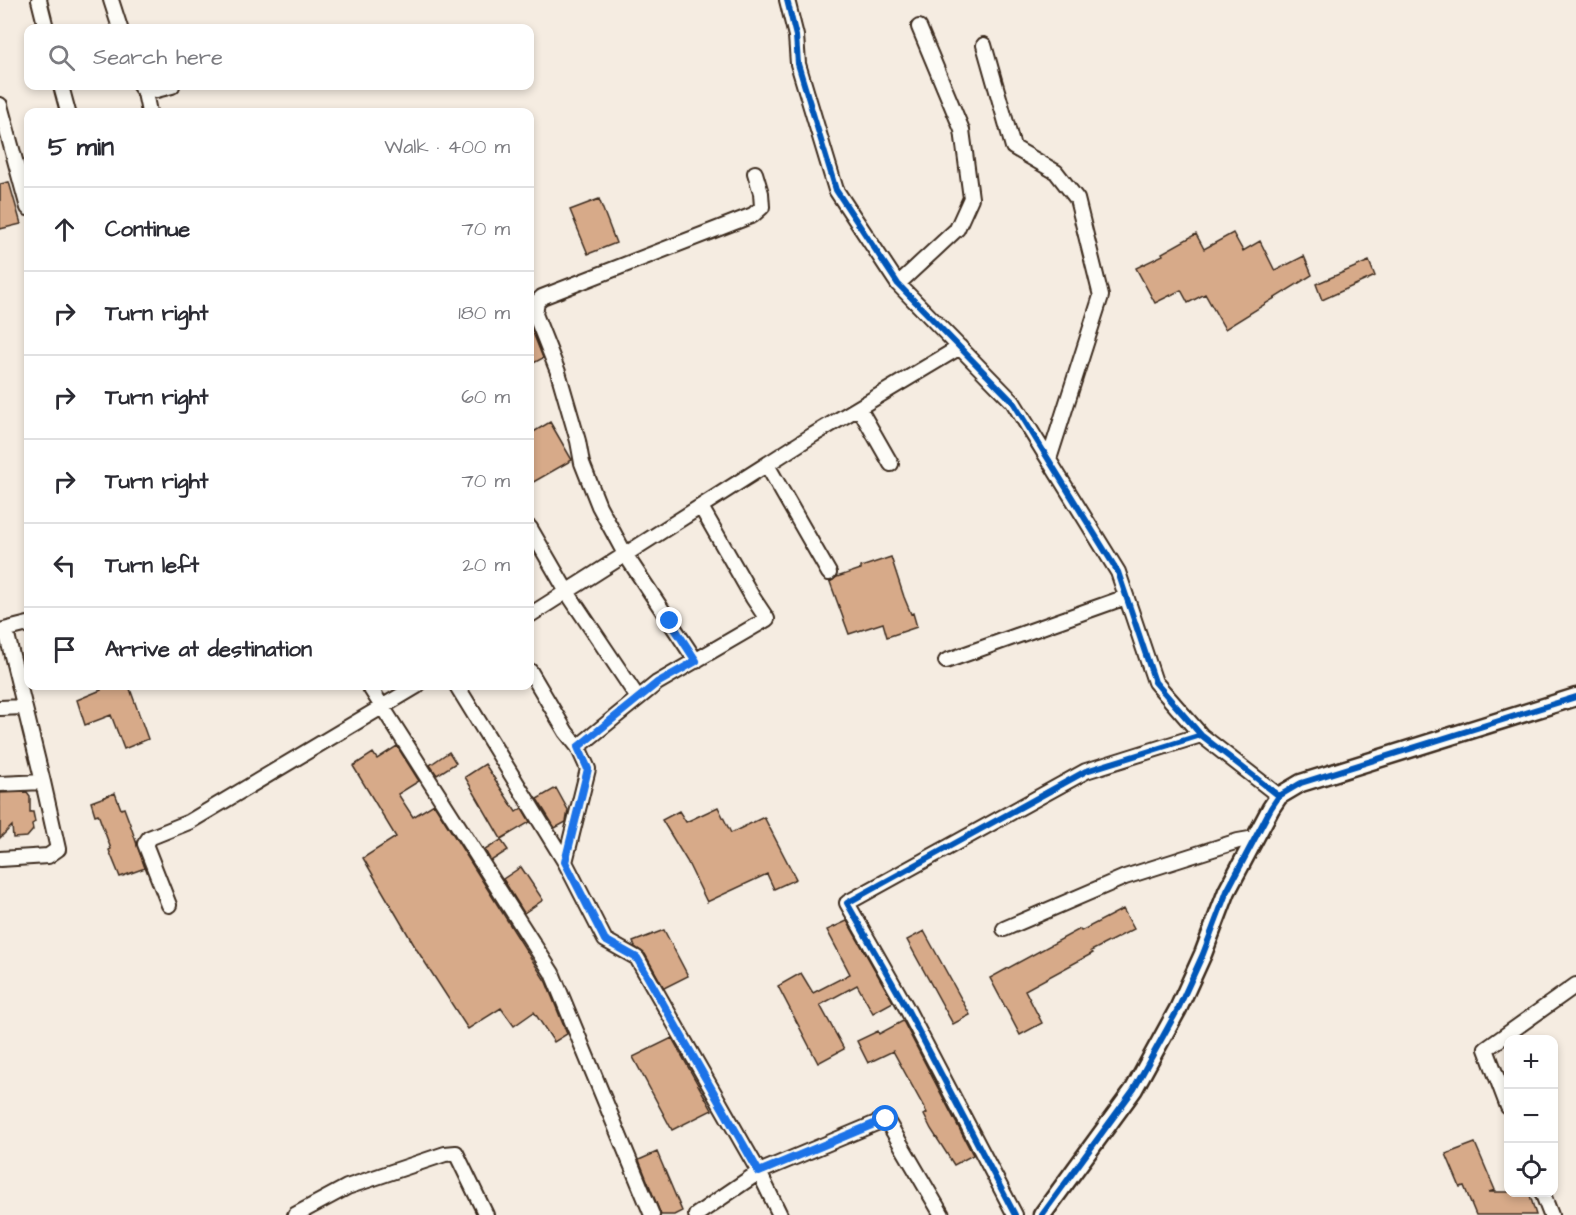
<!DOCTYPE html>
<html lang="en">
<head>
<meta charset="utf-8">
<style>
	body { margin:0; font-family:"Architects Daughter",sans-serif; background:#f7f7f7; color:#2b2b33 }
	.controls { position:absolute; right:18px; bottom:18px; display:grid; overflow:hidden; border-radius:12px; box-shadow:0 3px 9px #0003 }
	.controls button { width:54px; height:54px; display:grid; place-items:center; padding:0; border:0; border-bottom:2px solid #e1e1e2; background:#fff; color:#2b2b33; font:30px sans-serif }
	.stop { position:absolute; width:18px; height:18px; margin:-14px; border:4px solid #1a73e8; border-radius:50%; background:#fff }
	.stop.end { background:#1a73e8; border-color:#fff; box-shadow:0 2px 6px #0008 }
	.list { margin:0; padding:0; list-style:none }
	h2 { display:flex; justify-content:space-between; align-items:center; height:78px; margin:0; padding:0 24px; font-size:26px }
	h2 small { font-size:20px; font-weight:400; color:#7c7c81 }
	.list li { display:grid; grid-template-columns:39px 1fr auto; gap:18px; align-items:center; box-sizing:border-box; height:84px; padding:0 24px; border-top:2px solid #e1e1e2 }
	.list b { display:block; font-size:22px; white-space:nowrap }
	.list em { font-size:20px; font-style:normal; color:#7c7c81 }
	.icon { flex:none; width:33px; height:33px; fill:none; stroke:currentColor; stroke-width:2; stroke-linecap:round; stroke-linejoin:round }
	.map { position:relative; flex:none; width:1576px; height:1215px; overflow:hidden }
	.search { position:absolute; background:#fff; box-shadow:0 3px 9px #0003; left:24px; top:24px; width:510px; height:66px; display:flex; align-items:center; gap:15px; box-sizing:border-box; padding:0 21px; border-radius:12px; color:#7c7c81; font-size:22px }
	.panel { position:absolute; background:#fff; box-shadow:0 3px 9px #0003; left:24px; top:108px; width:510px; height:582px; border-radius:12px }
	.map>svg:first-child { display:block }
	.building { fill:#d7aa89; stroke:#3b2a1e; stroke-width:1.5 }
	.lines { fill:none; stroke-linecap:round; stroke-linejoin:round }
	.minor-casing { stroke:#3b2a1e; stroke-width:18 }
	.tertiary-casing { stroke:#3b2a1e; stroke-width:21 }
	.minor { stroke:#fdfcf7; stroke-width:14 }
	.tertiary { stroke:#fdfcf7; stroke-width:16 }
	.cycleway-casing { stroke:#fdfcf7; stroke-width:10 }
	.cycleway { stroke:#0057b8; stroke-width:6 }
	.route { stroke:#1a73e8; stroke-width:8 }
</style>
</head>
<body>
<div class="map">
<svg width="1576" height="1215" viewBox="0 0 1576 1215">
	<rect width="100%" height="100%" fill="#f5ece1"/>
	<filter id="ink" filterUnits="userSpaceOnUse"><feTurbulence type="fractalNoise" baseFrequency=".0167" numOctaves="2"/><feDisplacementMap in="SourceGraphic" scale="12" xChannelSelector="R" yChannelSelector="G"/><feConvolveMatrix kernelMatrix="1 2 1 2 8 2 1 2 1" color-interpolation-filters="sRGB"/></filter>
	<g filter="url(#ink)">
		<path class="building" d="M9,182L21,224L0,229V184Z
			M599,199L616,243L588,254L570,210Z
			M1233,233L1243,251L1260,241L1275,271L1304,256L1312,275L1225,329L1205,294L1188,303L1181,290L1155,303L1136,268L1163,255L1162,253L1196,234L1204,249Z
			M1369,261L1375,276L1322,300L1316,284Z
			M530,325L543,358L530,365Z
			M550,422L572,460L530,484V434Z
			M891,557L904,597L911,614L913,613L917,627L887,637L883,623L849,634L830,582L837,577L861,569V567Z
			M99,686H129L148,739L124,749L111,715L85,725L77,700L101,690Z
			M397,746L419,781L398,794L413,817L434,804L546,982L567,1034L554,1042L534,1012L514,1026L501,1008L468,1029L417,950L363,858L396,837L353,766L373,753L377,759Z
			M449,752L456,763L437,775L430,765Z
			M485,764L516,812L522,808L530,822L501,839L465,777Z
			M556,788L568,810L566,822L555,828L537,799Z
			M27,792L30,796V812H33L35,822L32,824L33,830L27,837L13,838L12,826L0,838V793Z
			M115,793L121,809L124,808L130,824L145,868L120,877L109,850L111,849L98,814L95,815L91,802Z
			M718,807L731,833L764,817L796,879L774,889L767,874L707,902L687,861L662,820L679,811L686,822Z
			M501,840L508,850L491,861L485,850Z
			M521,867L543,900L524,913L503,879Z
			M1123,909L1134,929L1091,951L1093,953L1025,990L1042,1023L1020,1035L990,978L1080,929L1081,931Z
			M847,921L893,1002L873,1013L857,985L820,1005L844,1049L818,1063L778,986L801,973L813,993L850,974L827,930Z
			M664,930L688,976L664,988L645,954L635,947L633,942Z
			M924,931L970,1015L953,1024L907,940Z
			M903,1021L973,1155L954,1165L931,1129L924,1115L927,1113L893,1051L868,1063L857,1041L878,1031L879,1034Z
			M672,1038L712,1110L672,1130L633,1057Z
			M1475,1143L1495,1190L1489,1192H1529L1536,1215H1476L1464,1186L1460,1187L1446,1154Z
			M657,1152L682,1211L674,1215H661L639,1160Z"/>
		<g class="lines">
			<defs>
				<path id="minor" d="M39,0L46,28
					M111,0L120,28
					M787,0L796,36L798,64L836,190L898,284L1013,402L1118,572L1155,682L1201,735L1279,796
					M984,45L1013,147L1056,172L1077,199L1101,296L1049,459
					M61,86L68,112
					M140,86L145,93L149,112
					M145,93L172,86
					M0,105L28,208
					M898,284L957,229L971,198L962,130L919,27
					M859,408L891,464
					M767,465L829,573
					M530,528L567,592L638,698
					M530,615L813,435L960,347
					M0,631L28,624
					M696,661L625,554L599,506L582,463L578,441L558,372L535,314L537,302L542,297L753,215L762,207L761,193L755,173
					M946,661L1126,597
					M530,671L566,732L578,747L588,769L565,862
					M369,686L552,973L652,1215
					M457,686L565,862L605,940L637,958L759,1172L780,1215
					M0,708L23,707
					M578,747L657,683L767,619L753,598L701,507
					M0,784L43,782
					M0,859L48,856L58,849L43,782L6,631
					M169,905L145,844L149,838L189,822L417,686
					M1004,929L1125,877L1238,841L1255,838
					M1508,1107L1486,1049L1576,985
					M1542,1192L1551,1215
					M295,1215L347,1187L445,1154L456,1153L486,1215
					M696,1215L759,1172L886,1119L942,1215
					M1015,1215L906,1007L847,903L1086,771L1201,735"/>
				<path id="tertiary" d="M1042,1215L1134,1089L1178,1009L1203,954L1227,891L1271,808L1279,796L1301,783L1576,697"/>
			</defs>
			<use href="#minor" class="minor-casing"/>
			<use href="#tertiary" class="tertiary-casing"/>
			<use href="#minor" class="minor"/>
			<use href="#tertiary" class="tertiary"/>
			<defs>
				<path id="cycleway" d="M787,0L796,36L798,64L836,190L898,284L1013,402L1118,572L1155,682L1201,735L1279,796
					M1015,1215L906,1007L847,903L1086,771L1201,735
					M1042,1215L1134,1089L1178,1009L1203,954L1227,891L1271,808L1279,796L1301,783L1576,697"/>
			</defs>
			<use href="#cycleway" class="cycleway-casing"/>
			<use href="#cycleway" class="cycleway"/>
		</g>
	</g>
	<g class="lines" filter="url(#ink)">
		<path class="route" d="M670,621L696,661L657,683L578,747L588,769L565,862L605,940L637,958L759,1172L886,1119"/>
	</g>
</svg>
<div class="controls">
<button>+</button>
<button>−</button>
<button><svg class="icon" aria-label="locate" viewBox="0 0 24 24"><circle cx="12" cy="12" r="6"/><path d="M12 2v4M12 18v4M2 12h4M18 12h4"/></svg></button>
</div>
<div class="stop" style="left:886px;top:1119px"></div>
<div class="stop end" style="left:670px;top:621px"></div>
<div class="search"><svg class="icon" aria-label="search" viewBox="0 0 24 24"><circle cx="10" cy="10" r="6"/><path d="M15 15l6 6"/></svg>Search here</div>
<section class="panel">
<h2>5 min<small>Walk · 400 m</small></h2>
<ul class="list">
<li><svg class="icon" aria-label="ahead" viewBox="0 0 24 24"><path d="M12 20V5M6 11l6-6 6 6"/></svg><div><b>Continue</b></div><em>70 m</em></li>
<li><svg class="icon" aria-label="right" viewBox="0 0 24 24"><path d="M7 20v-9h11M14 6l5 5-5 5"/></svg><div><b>Turn right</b></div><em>180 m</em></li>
<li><svg class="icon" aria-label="right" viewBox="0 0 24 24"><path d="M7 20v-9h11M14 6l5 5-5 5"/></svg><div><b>Turn right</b></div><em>60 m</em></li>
<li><svg class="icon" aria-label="right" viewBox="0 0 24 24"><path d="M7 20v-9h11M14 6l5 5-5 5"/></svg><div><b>Turn right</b></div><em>70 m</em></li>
<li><svg class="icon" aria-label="left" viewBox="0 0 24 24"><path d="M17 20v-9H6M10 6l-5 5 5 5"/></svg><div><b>Turn left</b></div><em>20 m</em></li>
<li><svg class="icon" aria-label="arrive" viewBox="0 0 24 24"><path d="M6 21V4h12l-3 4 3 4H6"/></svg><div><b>Arrive at destination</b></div></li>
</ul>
</section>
</div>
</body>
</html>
